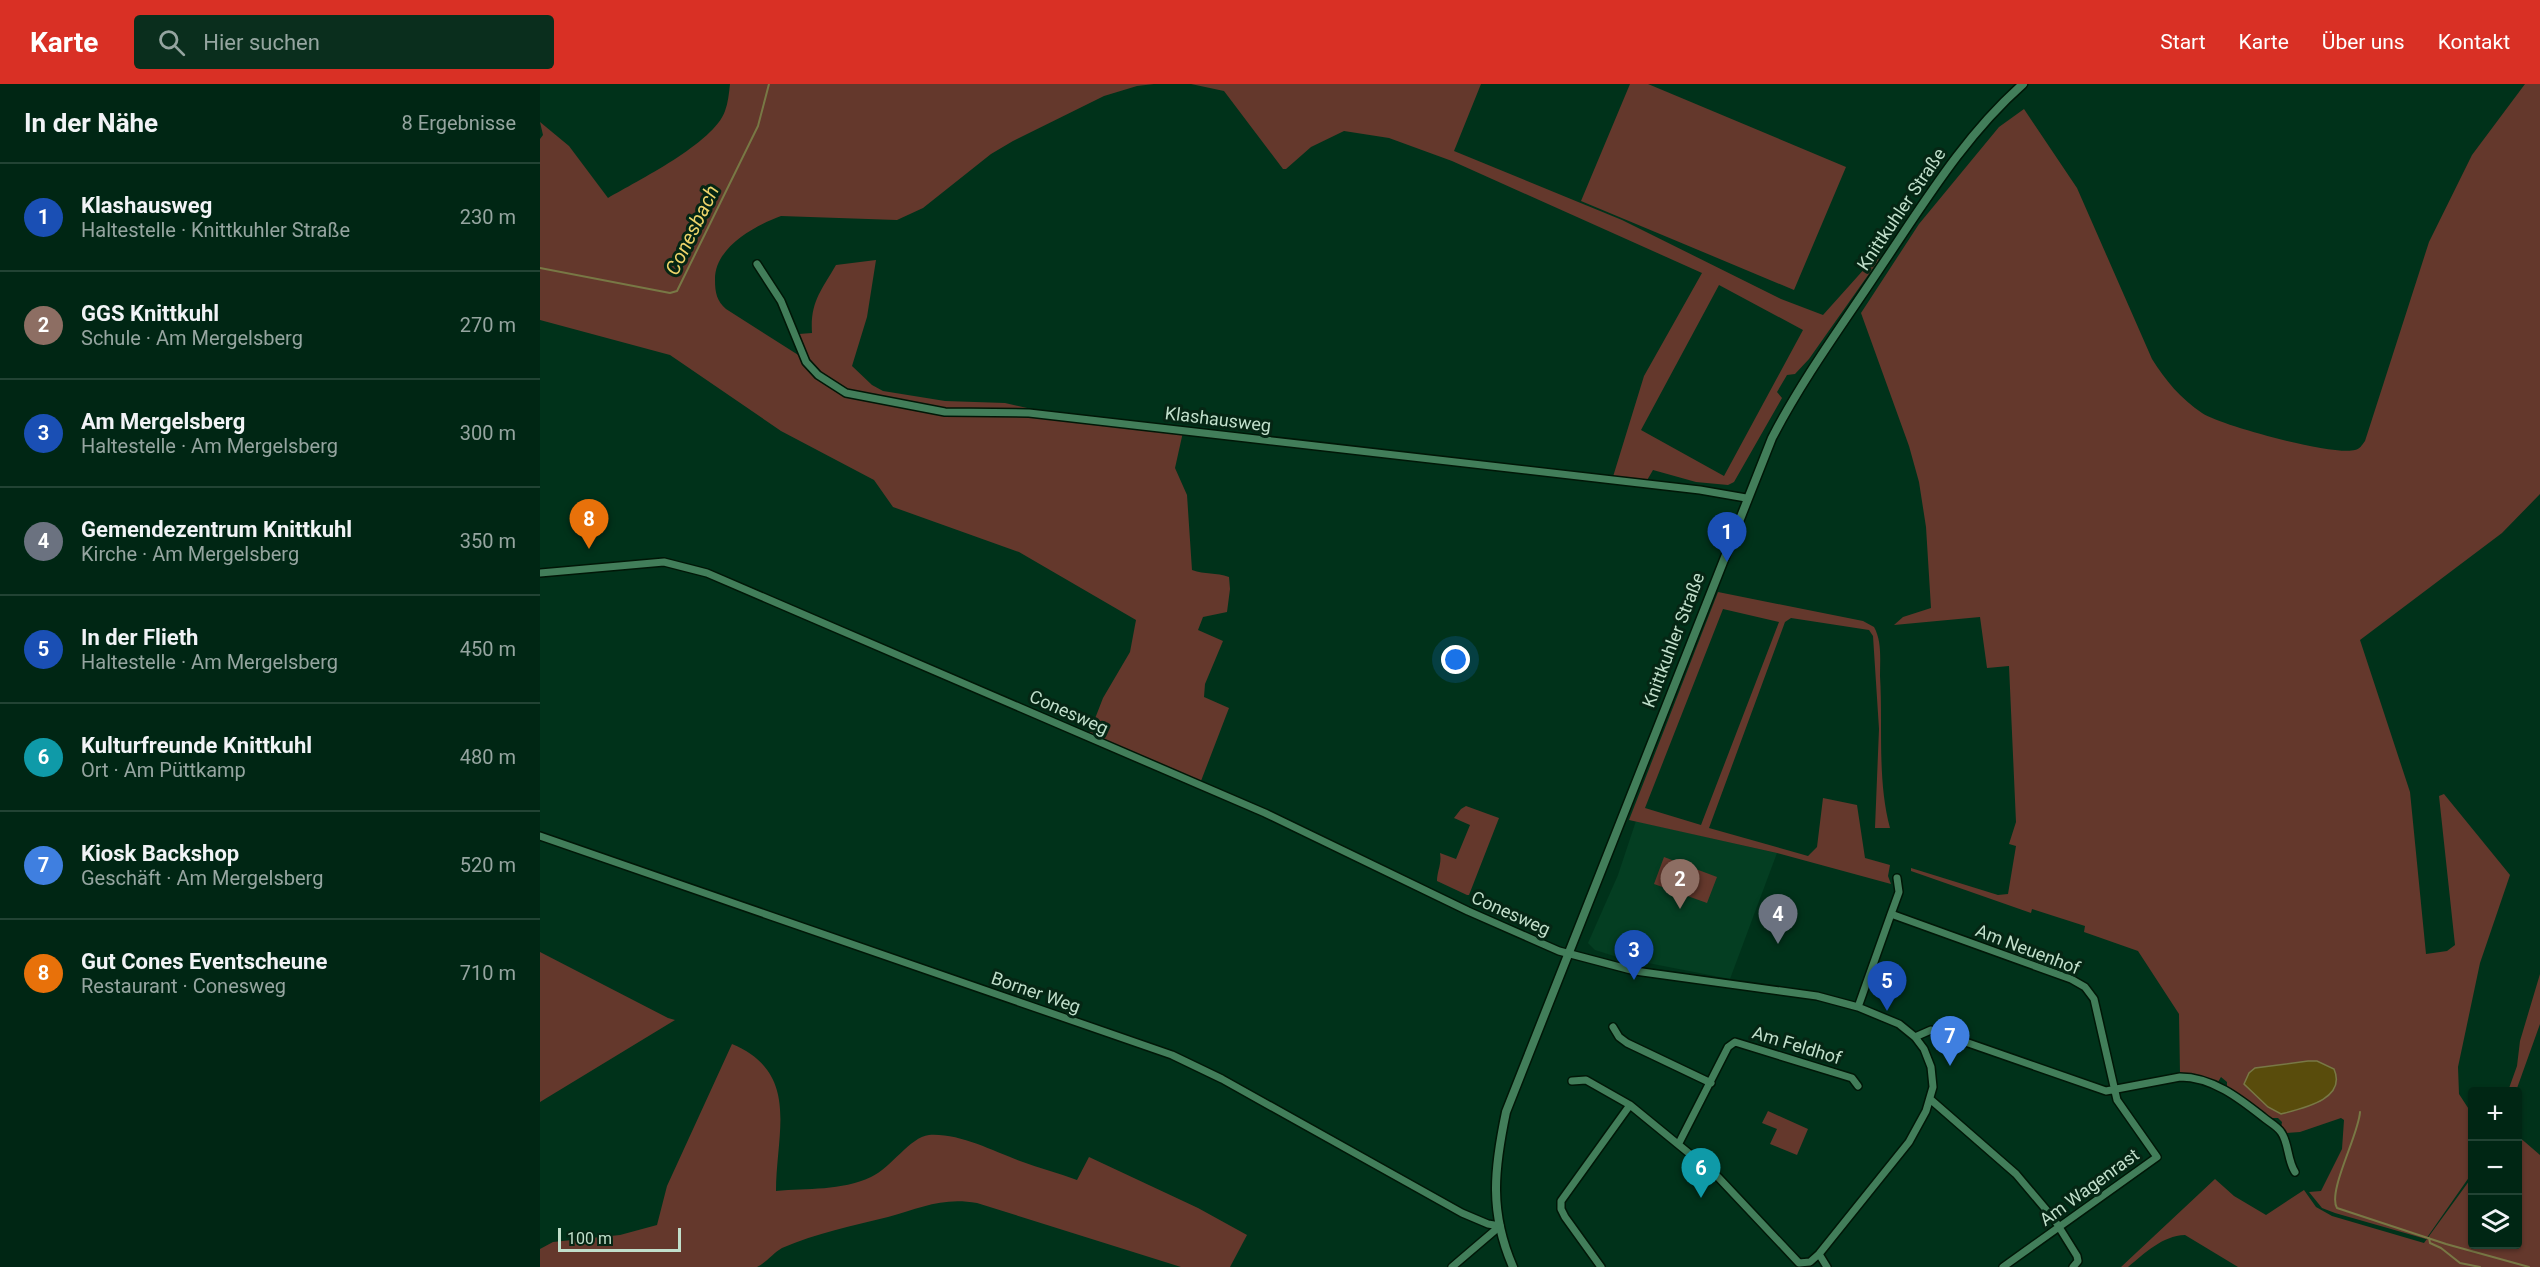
<!DOCTYPE html>
<html lang="de">
<head>
<meta charset="utf-8">
<style>
	body { margin:0; font-family:Roboto,sans-serif; background:#0a2e1d; color:#f1f3f6 }
	.controls { position:absolute; right:18px; bottom:18px; display:grid; overflow:hidden; border-radius:6px; box-shadow:0 2px 4px #0004 }
	.controls button { width:54px; height:54px; display:grid; place-items:center; padding:0; border:0; border-bottom:2px solid #224334; background:#002614; color:#f1f3f6; font:30px sans-serif }
	.scale { position:absolute; left:18px; bottom:15px; width:123px; box-sizing:border-box; padding-left:6px; border:3px solid #c1dfcb; border-top:0; font-size:16px; line-height:21px; white-space:nowrap; color:#c1dfcb; -webkit-text-stroke:4px #052614; paint-order:stroke }
	.you { position:absolute; left:916px; top:576px; width:21px; height:21px; margin:-15px; border:4px solid #fff; border-radius:50%; background:#1a73e8; box-shadow:0 0 0 9px #1a73e833 }
	.badge { display:grid; place-items:center; width:39px; height:39px; border-radius:50%; background:#d93025; color:#fff; font-size:20px; font-weight:700 }
	.pin { position:absolute; translate:-50% -50px; filter:drop-shadow(0 2px 3px #0008) }
	.pin::after { content:''; position:absolute; top:32px; width:21px; height:18px; background:inherit; clip-path:polygon(0 0,100% 0,50% 100%) }
	.list { margin:0; padding:0; list-style:none }
	h2 { display:flex; justify-content:space-between; align-items:center; height:78px; margin:0; padding:0 24px; font-size:26px }
	h2 small { font-size:20px; font-weight:400; color:#95a5a0 }
	.list li { display:grid; grid-template-columns:39px 1fr auto; gap:18px; align-items:center; box-sizing:border-box; height:108px; padding:0 24px; border-top:2px solid #224334 }
	.list b { display:block; font-size:22px; white-space:nowrap }
	.list p { margin:0; font-size:20px; white-space:nowrap; color:#95a5a0 }
	.list em { font-size:20px; font-style:normal; color:#95a5a0 }
	.icon { flex:none; width:33px; height:33px; fill:none; stroke:currentColor; stroke-width:2; stroke-linecap:round; stroke-linejoin:round }
	.map { position:relative; flex:none; width:2000px; height:1183px; overflow:hidden }
	header { display:flex; align-items:center; gap:36px; box-sizing:border-box; height:84px; padding:0 30px; background:#d93025; color:#fff }
	header strong { font-size:28px }
	nav { display:flex; gap:33px; margin-inline-start:auto; font-size:21px }
	.search { width:420px; height:54px; background:#0a2e1d; display:flex; align-items:center; gap:15px; box-sizing:border-box; padding:0 21px; border-radius:6px; color:#95a5a0; font-size:22px }
	main { display:flex }
	aside { flex:1; background:#002614 }
	.map>svg:first-child { display:block }
	.built { fill:#043e22 }
	.green { fill:#64382c; fill-rule:evenodd }
	.water { fill:#594c0c; stroke:#787845; stroke-width:1.5 }
	.lines { fill:none; stroke-linecap:round; stroke-linejoin:round }
	.stream { stroke:#787845; stroke-width:2 }
	.minor-casing { stroke:#001707; stroke-width:10 }
	.tertiary-casing { stroke:#001707; stroke-width:11 }
	.minor { stroke:#427e5a; stroke-width:7 }
	.tertiary { stroke:#427e5a; stroke-width:8 }
	.labels { text-anchor:middle; dominant-baseline:central; stroke-width:6; stroke-linejoin:round; paint-order:stroke }
	.street-label { font-size:18px; fill:#c1dfcb; stroke:#052614 }
	.water-label { font-size:20px; font-style:italic; fill:#edd46a; stroke:#052614 }
</style>
</head>
<body>
<header>
<strong>Karte</strong>
<div class="search"><svg class="icon" aria-label="search" viewBox="0 0 24 24"><circle cx="10" cy="10" r="6"/><path d="M15 15l6 6"/></svg>Hier suchen</div>
<nav><a>Start</a><a>Karte</a><a>Über uns</a><a>Kontakt</a></nav>
</header>
<main>
<aside>
<h2>In der Nähe<small>8 Ergebnisse</small></h2>
<ul class="list">
<li><span class="badge" style="background:#1a4fb4">1</span><div><b>Klashausweg</b><p>Haltestelle · Knittkuhler Straße</p></div><em>230 m</em></li>
<li><span class="badge" style="background:#8d6e63">2</span><div><b>GGS Knittkuhl</b><p>Schule · Am Mergelsberg</p></div><em>270 m</em></li>
<li><span class="badge" style="background:#1a4fb4">3</span><div><b>Am Mergelsberg</b><p>Haltestelle · Am Mergelsberg</p></div><em>300 m</em></li>
<li><span class="badge" style="background:#6b7280">4</span><div><b>Gemendezentrum Knittkuhl</b><p>Kirche · Am Mergelsberg</p></div><em>350 m</em></li>
<li><span class="badge" style="background:#1a4fb4">5</span><div><b>In der Flieth</b><p>Haltestelle · Am Mergelsberg</p></div><em>450 m</em></li>
<li><span class="badge" style="background:#0f9aa8">6</span><div><b>Kulturfreunde Knittkuhl</b><p>Ort · Am Püttkamp</p></div><em>480 m</em></li>
<li><span class="badge" style="background:#3f7fe0">7</span><div><b>Kiosk Backshop</b><p>Geschäft · Am Mergelsberg</p></div><em>520 m</em></li>
<li><span class="badge" style="background:#e8710a">8</span><div><b>Gut Cones Eventscheune</b><p>Restaurant · Conesweg</p></div><em>710 m</em></li>
</ul>
</aside>
<div class="map">
<svg width="2000" height="1183" viewBox="0 0 2000 1183">
	<rect width="100%" height="100%" fill="#00321a"/>
	<path class="built" d="M1096,737L1237,769L1190,895L1077,873L1055,866L1048,859L1078,791Z"/>
	<path class="green" d="M190,0H614L597,2L564,12L473,57L451,70L383,124L357,136L241,132C214,142 174,164 175,196C175,209 177,217 186,225L263,274L290,302L381,326L489,330L643,348L635,384L647,411L652,486C665,491 676,488 689,493L690,505L687,528L663,533L658,546L683,557L665,600L664,613L689,624L661,697L549,650L563,614L590,568L596,536L479,468L353,423L334,396L241,347L130,271L0,236V55L3,51L0,38L29,62L68,114C97,97 174,59 185,27C188,19 189,9 190,0Z
		M651,0H941L914,67L1082,136L1241,215L1283,231L1335,173L1346,157L1338,177L1269,275L1255,290L1247,291L1237,308L1242,314L1194,398L1188,401L1156,398L1113,386L1106,398L1072,396L1104,292L1162,189L912,77L849,54L804,47L771,63L746,85H743L684,7ZM1179,201L1263,246L1184,392L1101,346Z
		M1090,0H1108L1306,83L1254,206L1041,117Z
		M1985,0H2000V410L1962,449L1820,556L1870,708L1886,870L1907,867L1915,861L1899,712L1904,710L1970,791L1940,879L1918,983L1919,1010L1932,1030V1089L1886,1155L1795,1129L1782,1124L1769,1108L1781,1107L1802,1065L1804,1036L1801,1034L1760,1048L1746,1049L1741,1044L1742,1038L1738,1034H1728L1687,1004V998L1681,993L1678,998L1664,993L1640,990L1639,930L1598,867L1544,848L1545,842L1492,825L1491,829L1371,787V784L1458,811L1468,810L1476,762L1469,760L1476,738L1469,582L1447,584L1440,533L1354,541L1363,533L1391,524L1386,443L1379,398L1369,362L1321,229L1379,140L1459,43L1484,25L1537,104L1612,275C1625,296 1641,315 1662,329C1682,342 1793,372 1815,366C1820,365 1822,361 1825,357L1889,158L1932,71Z
		M336,176L327,233L312,282L332,301L343,307L405,317L465,319L496,326L405,327L298,304L267,277L259,250L272,249C270,218 281,207 296,181Z
		M1178,508L1323,537L1334,543C1342,557 1340,576 1340,592C1343,642 1337,696 1350,744H1335L1339,645L1333,552L1329,546L1251,534L1245,538L1169,744L1268,772L1277,763L1283,714L1317,721L1325,774L1350,781L1348,792L1351,800L1237,769L1089,736ZM1183,525L1239,538L1161,741L1105,724Z
		M926,722L959,734L929,811H927L897,797C897,787 902,780 900,769L916,775L930,741L914,734L921,725Z
		M1124,773L1177,793L1167,819L1114,800Z
		M0,868L128,934L135,936L0,1018Z
		M2000,890V940L1976,1007H1968L1977,982L1980,957Z
		M192,960C261,989 236,1049 236,1107C268,1104 301,1107 331,1093C351,1084 370,1053 389,1051C419,1049 453,1067 480,1077C499,1084 518,1089 537,1096L549,1073L658,1124L707,1151L690,1183H641L437,1119C402,1113 381,1124 348,1133C312,1142 277,1149 242,1164C233,1169 227,1178 217,1183H0V1165L13,1158L80,1151L117,1141L127,1102Z
		M1228,1027L1268,1045L1257,1071L1230,1060L1237,1045L1222,1039Z
		M1978,1052L2000,1071V1183H1698L1645,1151C1622,1152 1605,1169 1588,1183H1581L1675,1095L1694,1112L1726,1131L1764,1106L1776,1123L1792,1132L1884,1159L1932,1093V1160H1978Z"/>
	<path class="water" d="M1768,977H1777L1794,985C1807,1015 1764,1024 1741,1030L1728,1023L1704,1000L1709,989L1715,984Z"/>
	<g class="lines">
		<path class="stream" d="M0,184L130,209L137,207L218,42L229,0
			M1820,1028C1819,1050 1787,1108 1797,1124L1906,1160L1989,1183
			M1889,1154L1890,1159L1901,1164L1920,1179L1940,1183"/>
		<defs>
			<path id="minor" d="M217,180L241,217L266,278L278,291L306,309L405,328L489,329L1160,406L1206,414
				M0,489L124,478L167,489L725,729L928,827L1019,867L1095,887L1277,912L1318,923L1359,940L1375,953L1384,965L1391,983L1393,1003L1386,1027L1369,1058L1279,1170L1270,1178L1259,1179L1178,1093L1090,1021
				M0,752L632,971L682,995L922,1129L948,1140L960,1142
				M1351,830L1359,808L1357,794
				M1318,923L1351,830L1531,895L1545,903L1554,915L1577,1016L1617,1073L1463,1183
				M1073,943L1079,953L1087,959L1171,999
				M1375,953L1391,946L1566,1007L1640,993C1672,993 1699,1014 1723,1033C1729,1038 1737,1042 1741,1048C1749,1059 1747,1076 1755,1088
				M1032,997L1046,996L1090,1021L1021,1117V1125L1025,1133L1061,1183
				M1390,1015L1476,1090L1514,1135L1537,1172L1538,1177L1533,1183
				M1139,1059L1188,963L1195,958L1312,994L1318,1002
				M1279,1170L1287,1183
				M912,1183L960,1142"/>
			<path id="tertiary" d="M973,1183C949,1128 954,1085 966,1028L1232,354C1263,294 1303,240 1340,184C1384,119 1424,52 1483,0"/>
		</defs>
		<use href="#minor" class="minor-casing"/>
		<use href="#tertiary" class="tertiary-casing"/>
		<use href="#minor" class="minor"/>
		<use href="#tertiary" class="tertiary"/>
	</g>
	<g class="labels">
		<g class="street-label">
			<text transform="translate(1361 125) rotate(-56)">Knittkuhler Straße</text>
			<text transform="translate(678 335) rotate(7)">Klashausweg</text>
			<text transform="translate(1133 556) rotate(-69)">Knittkuhler Straße</text>
			<text transform="translate(529 628) rotate(24)">Conesweg</text>
			<text transform="translate(971 829) rotate(24)">Conesweg</text>
			<text transform="translate(1488 865) rotate(21)">Am Neuenhof</text>
			<text transform="translate(496 908) rotate(19)">Borner Weg</text>
			<text transform="translate(1257 961) rotate(17)">Am Feldhof</text>
			<text transform="translate(1549 1103) rotate(-36)">Am Wagenrast</text>
		</g>
		<g class="water-label">
			<text transform="translate(152 146) rotate(-64)">Conesbach</text>
		</g>
	</g>
</svg>
<div class="controls">
<button>+</button>
<button>−</button>
<button><svg class="icon" aria-label="layers" viewBox="0 0 24 24"><path d="M12 4l9 5-9 5-9-5zM3 14l9 5 9-5"/></svg></button>
</div>
<div class="scale">100 m</div>
<div class="you"></div>
<div class="pin badge" style="left:1187px;top:478px;background:#1a4fb4">1</div>
<div class="pin badge" style="left:1140px;top:825px;background:#8d6e63">2</div>
<div class="pin badge" style="left:1094px;top:896px;background:#1a4fb4">3</div>
<div class="pin badge" style="left:1238px;top:860px;background:#6b7280">4</div>
<div class="pin badge" style="left:1347px;top:927px;background:#1a4fb4">5</div>
<div class="pin badge" style="left:1161px;top:1114px;background:#0f9aa8">6</div>
<div class="pin badge" style="left:1410px;top:982px;background:#3f7fe0">7</div>
<div class="pin badge" style="left:49px;top:465px;background:#e8710a">8</div>
</div>
</main>
</body>
</html>
